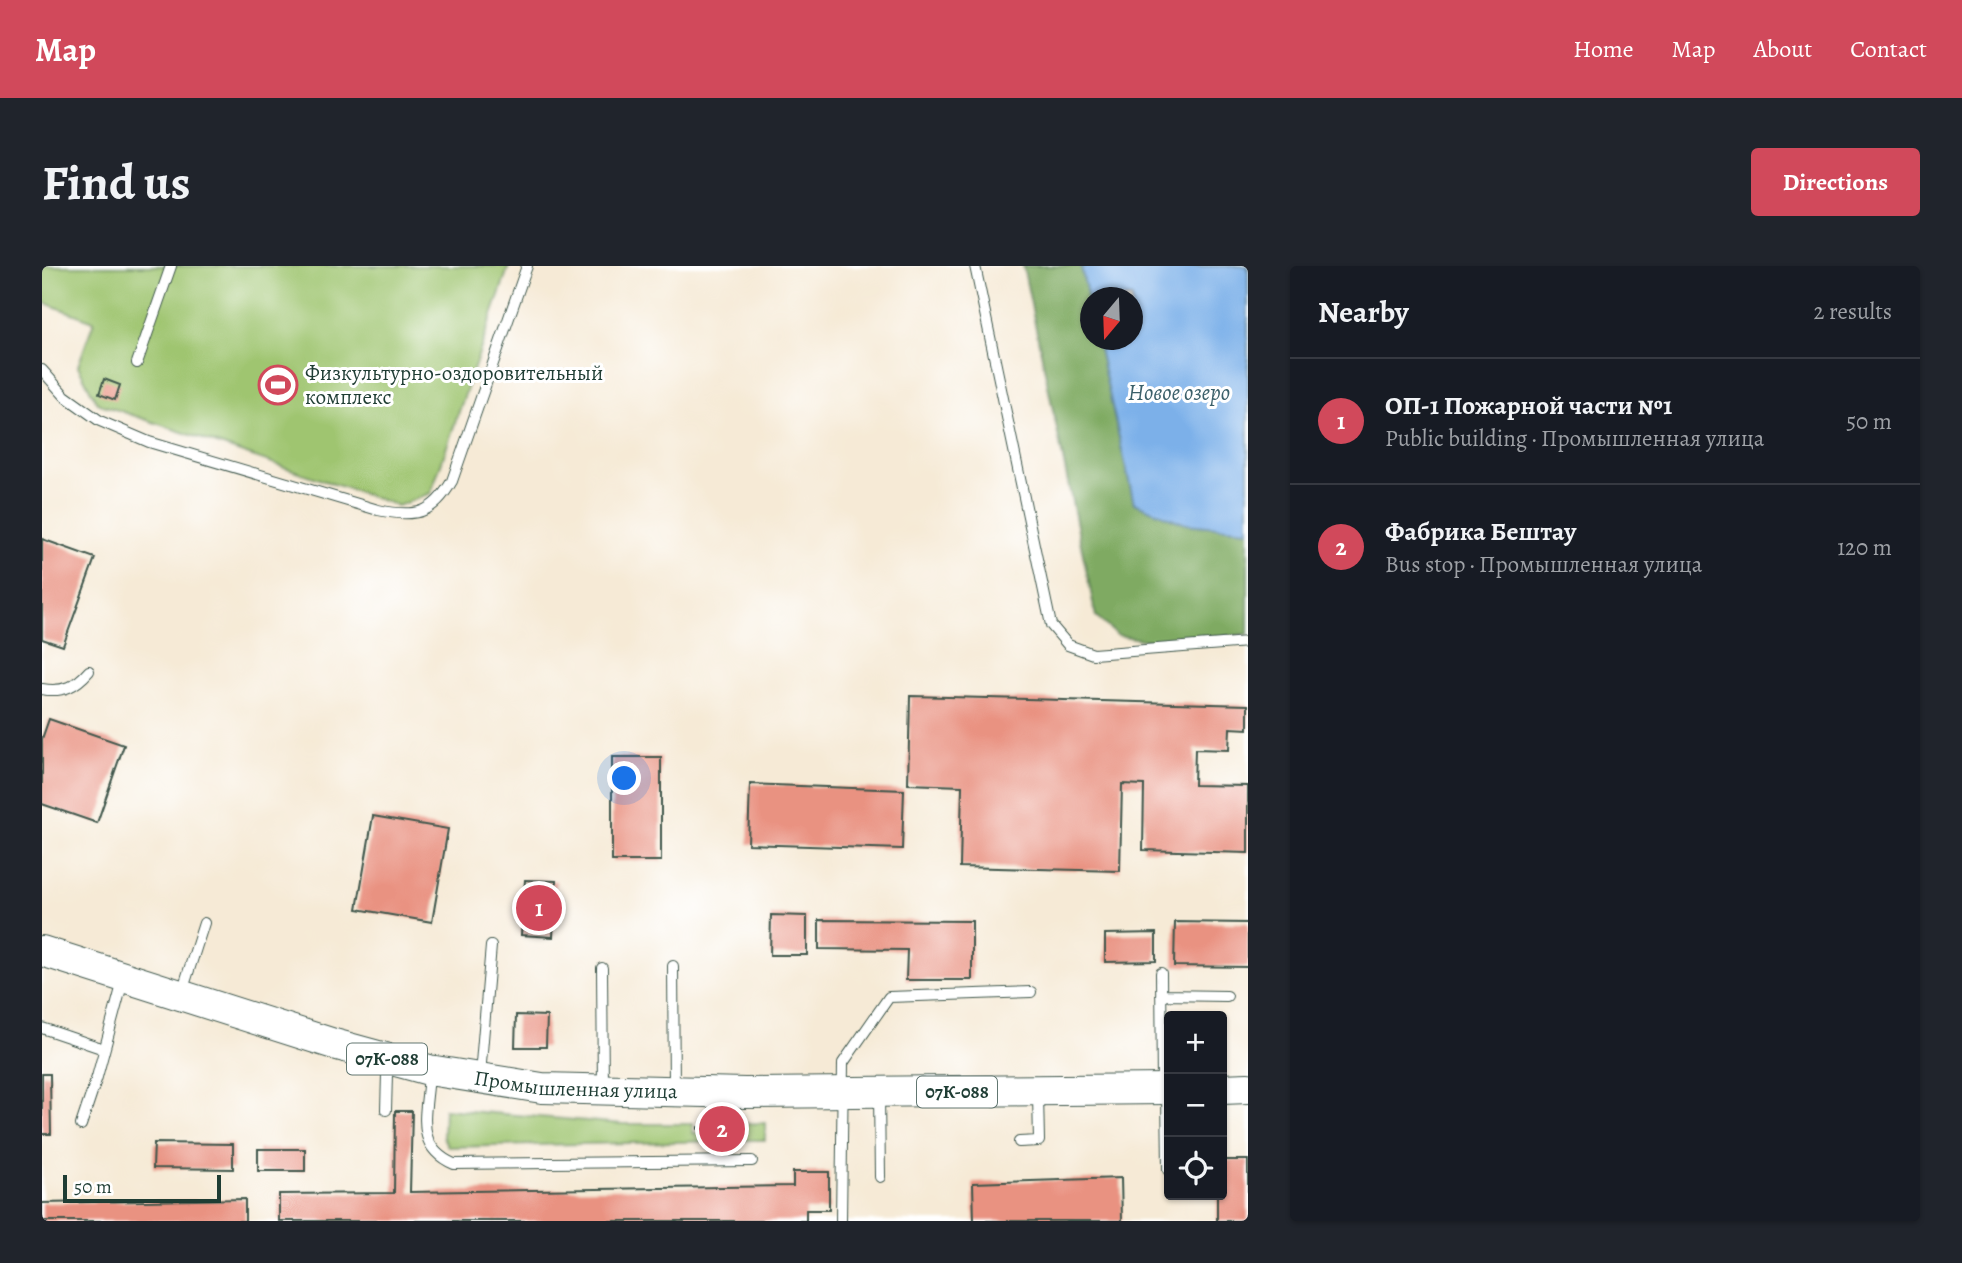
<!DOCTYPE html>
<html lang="en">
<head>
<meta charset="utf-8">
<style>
	body { margin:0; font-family:Alegreya,serif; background:#20242c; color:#f1f3f6 }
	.controls { position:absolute; right:21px; bottom:21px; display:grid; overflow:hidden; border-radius:7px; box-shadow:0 2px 5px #0004 }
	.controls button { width:63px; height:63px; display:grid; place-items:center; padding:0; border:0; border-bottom:2px solid #363941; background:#171b24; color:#f1f3f6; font:35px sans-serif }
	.compass { position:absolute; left:1038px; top:21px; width:63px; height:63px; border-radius:50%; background:#171b24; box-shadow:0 2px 5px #0004; rotate:199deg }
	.scale { position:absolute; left:21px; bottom:18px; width:158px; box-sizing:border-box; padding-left:7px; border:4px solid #1f3d34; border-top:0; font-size:19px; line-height:24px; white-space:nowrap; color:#1f3d34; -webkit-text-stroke:5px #fff; paint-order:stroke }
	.you { position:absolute; left:583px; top:513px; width:24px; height:24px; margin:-18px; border:5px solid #fff; border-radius:50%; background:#1a73e8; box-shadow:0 0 0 10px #1a73e833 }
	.badge { display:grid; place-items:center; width:46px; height:46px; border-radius:50%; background:#d1495b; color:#fff; font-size:23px; font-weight:700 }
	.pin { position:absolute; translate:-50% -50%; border:4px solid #fff; box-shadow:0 2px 7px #0006 }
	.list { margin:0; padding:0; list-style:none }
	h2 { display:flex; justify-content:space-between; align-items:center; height:91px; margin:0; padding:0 28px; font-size:30px }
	h2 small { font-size:23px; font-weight:400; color:#9ea1a6 }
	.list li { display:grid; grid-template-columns:46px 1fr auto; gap:21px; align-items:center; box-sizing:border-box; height:126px; padding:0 28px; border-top:2px solid #363941 }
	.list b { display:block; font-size:26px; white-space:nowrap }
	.list p { margin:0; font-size:23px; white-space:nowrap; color:#9ea1a6 }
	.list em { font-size:23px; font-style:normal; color:#9ea1a6 }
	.icon { flex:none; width:38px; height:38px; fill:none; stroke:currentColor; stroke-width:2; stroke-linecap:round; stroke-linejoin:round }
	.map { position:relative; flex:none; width:1206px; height:955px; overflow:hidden; border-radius:7px }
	header { display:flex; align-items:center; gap:42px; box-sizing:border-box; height:98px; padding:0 35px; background:#d1495b; color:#fff }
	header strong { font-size:33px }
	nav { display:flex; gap:38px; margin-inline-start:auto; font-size:24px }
	.intro { display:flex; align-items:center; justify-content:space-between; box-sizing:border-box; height:168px; padding:0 42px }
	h1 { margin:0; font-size:49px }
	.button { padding:18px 32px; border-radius:7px; background:#d1495b; color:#fff; font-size:24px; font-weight:700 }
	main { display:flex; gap:42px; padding:0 42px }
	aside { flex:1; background:#171b24; border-radius:7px; box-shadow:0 2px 5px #0004 }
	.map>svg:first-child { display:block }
	.green { fill:#9fc56f; stroke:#5f8152; stroke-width:2 }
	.forest { fill:#7faa62; stroke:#4f744b; stroke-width:2 }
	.water { fill:#7bb0e9; stroke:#4d768e; stroke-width:2 }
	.building { fill:#e99281 }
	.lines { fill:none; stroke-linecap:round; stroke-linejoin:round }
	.service-casing { stroke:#3f574c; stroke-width:12 }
	.primary-casing { stroke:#3f574c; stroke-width:32 }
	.path { stroke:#3f574c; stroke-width:3.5; stroke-dasharray:2 5; stroke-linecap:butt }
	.service { stroke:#fff; stroke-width:10 }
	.primary { stroke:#fff; stroke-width:30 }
	.labels { text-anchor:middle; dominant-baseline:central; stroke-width:6; stroke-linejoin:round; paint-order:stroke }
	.shield { fill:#fff; stroke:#627771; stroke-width:2 }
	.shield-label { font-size:19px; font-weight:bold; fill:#1f3d34 }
	.poi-label { font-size:21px; fill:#1f3d34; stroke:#fff; text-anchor:start }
	.street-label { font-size:21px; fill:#1f3d34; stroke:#fff }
	.water-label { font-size:23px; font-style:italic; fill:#3b606a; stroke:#fff }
</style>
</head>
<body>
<header>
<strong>Map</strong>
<nav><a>Home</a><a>Map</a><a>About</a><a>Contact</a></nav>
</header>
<div class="intro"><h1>Find us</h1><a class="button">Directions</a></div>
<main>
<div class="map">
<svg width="1206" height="955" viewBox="0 0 1206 955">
	<rect width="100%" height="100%" fill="#fff"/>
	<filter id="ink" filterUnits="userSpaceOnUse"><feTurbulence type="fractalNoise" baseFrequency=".0143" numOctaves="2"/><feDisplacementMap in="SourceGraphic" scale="14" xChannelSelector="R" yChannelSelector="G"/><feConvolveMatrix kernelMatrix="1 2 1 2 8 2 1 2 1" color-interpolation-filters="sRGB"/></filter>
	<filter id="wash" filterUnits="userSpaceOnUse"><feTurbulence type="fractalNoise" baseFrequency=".00686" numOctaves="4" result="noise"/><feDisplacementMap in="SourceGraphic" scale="28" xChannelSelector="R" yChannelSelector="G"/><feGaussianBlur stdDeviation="1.57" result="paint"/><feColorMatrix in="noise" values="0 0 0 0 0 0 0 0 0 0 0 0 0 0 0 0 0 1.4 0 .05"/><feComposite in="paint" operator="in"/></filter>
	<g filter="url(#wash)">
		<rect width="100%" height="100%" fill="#f6ead6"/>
		<path class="green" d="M0,0H467L389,227L356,240L55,137L36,100L52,55L0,36Z
			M402,843L581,858H650L651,867H680V875L406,881L401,871Z
			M723,857V874H690L693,858Z"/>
		<path class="forest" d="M981,0H1039L1048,43V74H1055L1092,237L1144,258L1206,264V368L1120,377L1075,369L1054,351Z"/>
		<path class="water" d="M1039,0H1206V264L1144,258L1092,237L1055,74H1090V32H1048V43Z"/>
		<g id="blocks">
			<path class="building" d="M62,113L78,119L73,134L57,128Z
				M0,273L53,292L21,380L0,373Z
				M868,430L1206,439V463L1188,462L1187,484L1153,483L1152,519L1206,520V587L1101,584L1102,519L1080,518L1078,605L918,601L920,520L866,518Z
				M7,453L82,479L55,557L0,538V473Z
				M570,491H619V595H570Z
				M708,518L862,524L860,583L706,578Z
				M331,550L406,563L390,656L315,643Z
				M483,614L514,615L511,671L479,669Z
				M729,649L765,650V689H728Z
				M777,654L930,655V714H864L865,684L777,683Z
				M1133,656L1206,657V701L1132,700Z
				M1114,667V695L1063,696V668Z
				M474,749L505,750L504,781H473Z
				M0,808H8L9,868H0Z
				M353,845H370L368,926L751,920V906H787V944H764V955H237V928L352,927Z
				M112,877L191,878V903L111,902Z
				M216,883H263V905H216Z
				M1180,894H1206V955H1175V929H1180Z
				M1079,912L1080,955H932L931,917Z
				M203,933V955H0V937Z"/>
		</g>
	</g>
	<g filter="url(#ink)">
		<use href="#blocks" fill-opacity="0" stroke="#3f574c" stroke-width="2"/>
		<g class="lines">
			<defs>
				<path id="service" d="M933,0L1009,359L1026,379L1051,388L1206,376
					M95,97L129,0
					M0,104L23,130L58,155L107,176L336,244C374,252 391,248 410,215L485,0
					M0,423C21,427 34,420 47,405
					M631,700L632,822
					M560,702L561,822
					M1119,707L1120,820
					M140,726L162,657
					M1119,729L1185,730
					M0,762L62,783
					M387,808C385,847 371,880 412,898L710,895
					M438,809L449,680
					M837,827L838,911
					M1125,827L1126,904
					M344,844L345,808L349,797
					M39,859L55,811L81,715
					M977,876L997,875L996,829
					M799,955L801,797L847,731L989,726"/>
				<g id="primary">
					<path id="s1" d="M0,685L292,778L387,804L500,822L703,827L1127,823"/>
					<path d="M1180,823L1206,822"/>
				</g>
			</defs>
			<use href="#service" class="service-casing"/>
			<use href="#primary" class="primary-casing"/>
			<path class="path" d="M684,861L685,880
				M655,862L688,861"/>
			<use href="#service" class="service"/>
			<use href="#primary" class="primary"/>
		</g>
	</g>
	<defs>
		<symbol id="stadium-ring" viewBox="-11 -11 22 22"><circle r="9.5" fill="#fff" stroke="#d1495b" stroke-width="1.5"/><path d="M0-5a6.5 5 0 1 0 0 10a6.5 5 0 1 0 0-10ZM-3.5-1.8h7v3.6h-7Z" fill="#d1495b"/></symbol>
	</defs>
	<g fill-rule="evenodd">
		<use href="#stadium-ring" x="214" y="97" width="44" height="44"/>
	</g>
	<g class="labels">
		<g class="shield">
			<rect x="305" y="777.5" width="80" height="31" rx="5"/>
			<rect x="875" y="810.5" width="80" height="31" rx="5"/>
		</g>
		<g class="shield-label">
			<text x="345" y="793">07К-088</text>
			<text x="915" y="826">07К-088</text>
		</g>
		<g class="poi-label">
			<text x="263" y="107">Физкультурно-оздоровительный<tspan x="263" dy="24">комплекс</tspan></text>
		</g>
		<g class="street-label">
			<text stroke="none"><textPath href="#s1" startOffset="553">Промышленная улица</textPath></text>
		</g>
		<g class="water-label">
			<text x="1137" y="126">Новое озеро</text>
		</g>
	</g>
</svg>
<div class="controls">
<button>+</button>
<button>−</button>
<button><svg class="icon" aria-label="locate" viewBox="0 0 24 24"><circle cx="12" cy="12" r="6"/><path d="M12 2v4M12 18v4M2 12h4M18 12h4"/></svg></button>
</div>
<svg class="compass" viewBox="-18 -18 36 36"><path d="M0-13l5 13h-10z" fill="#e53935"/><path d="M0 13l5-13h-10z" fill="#9ea1a6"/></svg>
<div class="scale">50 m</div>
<div class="you"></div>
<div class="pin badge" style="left:497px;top:642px">1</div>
<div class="pin badge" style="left:680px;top:863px">2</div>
</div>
<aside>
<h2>Nearby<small>2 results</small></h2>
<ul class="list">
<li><span class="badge">1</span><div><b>ОП-1 Пожарной части №1</b><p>Public building · Промышленная улица</p></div><em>50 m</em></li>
<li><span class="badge">2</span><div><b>Фабрика Бештау</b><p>Bus stop · Промышленная улица</p></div><em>120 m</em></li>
</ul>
</aside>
</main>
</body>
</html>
